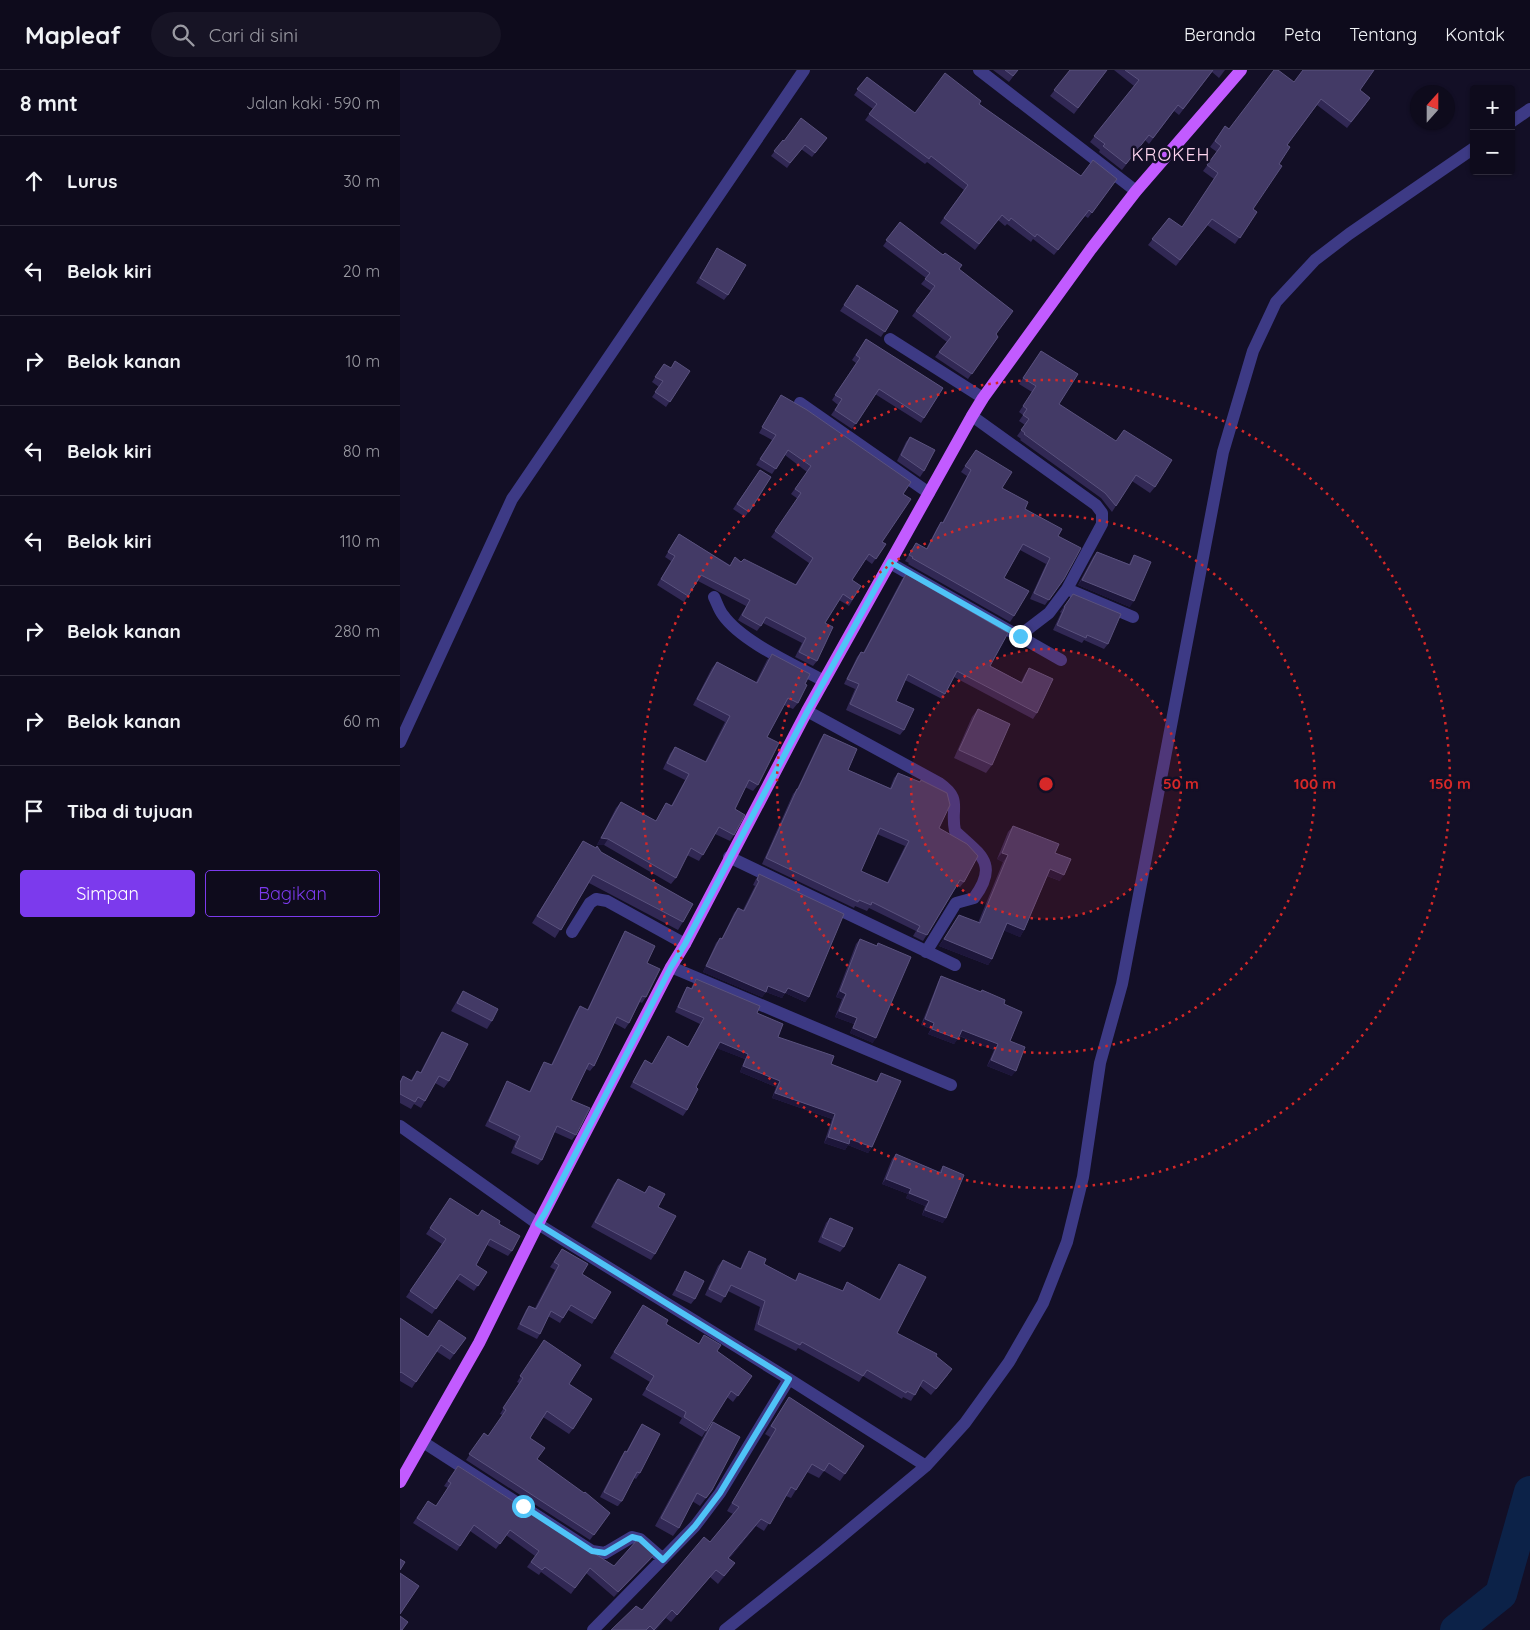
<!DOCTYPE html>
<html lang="id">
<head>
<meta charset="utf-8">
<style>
	body { margin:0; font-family:Quicksand,sans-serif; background:#171425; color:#f1f3f6 }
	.controls { position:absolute; right:15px; top:15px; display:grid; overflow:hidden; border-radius:5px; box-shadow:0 1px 4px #0004 }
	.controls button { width:45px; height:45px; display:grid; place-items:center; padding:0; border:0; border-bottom:1px solid #2e2b3b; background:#0e0b1c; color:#f1f3f6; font:25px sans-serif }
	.compass { position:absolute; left:1010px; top:15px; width:45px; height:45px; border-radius:50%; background:#0e0b1c; box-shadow:0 1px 4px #0004; rotate:21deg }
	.stop { position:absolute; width:15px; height:15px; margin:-11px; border:4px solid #4fc3f7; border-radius:50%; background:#fff }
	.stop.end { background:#4fc3f7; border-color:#fff; box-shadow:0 1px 5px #0008 }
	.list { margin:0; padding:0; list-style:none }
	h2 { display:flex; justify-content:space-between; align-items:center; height:65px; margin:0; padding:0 20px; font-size:21px }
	h2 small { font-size:16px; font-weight:400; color:#9b9ba3 }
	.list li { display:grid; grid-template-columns:32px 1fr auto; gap:15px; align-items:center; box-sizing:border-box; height:90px; padding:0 20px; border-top:1px solid #2e2b3b }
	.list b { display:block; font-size:19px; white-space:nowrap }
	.list em { font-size:16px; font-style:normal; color:#9b9ba3 }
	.actions { display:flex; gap:10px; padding:15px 20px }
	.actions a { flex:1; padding:11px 0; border:1px solid #7c3aed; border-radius:5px; text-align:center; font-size:18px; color:#7c3aed }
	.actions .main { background:#7c3aed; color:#fff }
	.icon { flex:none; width:28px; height:28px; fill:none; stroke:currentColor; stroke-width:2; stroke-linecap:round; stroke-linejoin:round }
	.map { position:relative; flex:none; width:1130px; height:1560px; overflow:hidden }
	header { display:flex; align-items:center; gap:30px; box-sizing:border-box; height:70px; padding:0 25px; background:#0e0b1c; border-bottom:1px solid #2e2b3b }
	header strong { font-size:24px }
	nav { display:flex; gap:28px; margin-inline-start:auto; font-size:18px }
	.search { width:350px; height:45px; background:#171425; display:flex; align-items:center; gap:12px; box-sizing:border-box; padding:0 18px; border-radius:28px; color:#9b9ba3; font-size:19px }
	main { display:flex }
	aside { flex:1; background:#0e0b1c }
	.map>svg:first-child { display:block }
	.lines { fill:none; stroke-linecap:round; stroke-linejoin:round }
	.river { stroke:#0c2248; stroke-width:32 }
	.minor { stroke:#3d3a85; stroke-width:12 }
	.major { stroke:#c25bff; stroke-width:12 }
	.wall { fill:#312854; fill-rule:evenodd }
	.shaded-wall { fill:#1d163a }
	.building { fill:#433a66; stroke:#5a527e; fill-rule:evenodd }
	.route { stroke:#4fc3f7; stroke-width:6 }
	.ring { fill:none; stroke:#d62828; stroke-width:2.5; stroke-dasharray:2.5 5 }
	.labels { text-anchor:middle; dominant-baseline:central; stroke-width:5; stroke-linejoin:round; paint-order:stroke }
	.quarter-label { font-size:18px; letter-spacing:1px; fill:#ffd6f0; stroke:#130f26 }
	.centre { fill:#d62828; stroke:#130f26; stroke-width:2.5 }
	.ring-label { font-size:15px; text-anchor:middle; font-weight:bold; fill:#d62828; stroke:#130f26; stroke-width:5; stroke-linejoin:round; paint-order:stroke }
</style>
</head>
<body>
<header>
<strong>Mapleaf</strong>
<div class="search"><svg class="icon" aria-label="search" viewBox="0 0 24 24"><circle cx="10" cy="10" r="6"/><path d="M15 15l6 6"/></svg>Cari di sini</div>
<nav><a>Beranda</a><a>Peta</a><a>Tentang</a><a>Kontak</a></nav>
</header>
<main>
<aside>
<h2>8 mnt<small>Jalan kaki · 590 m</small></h2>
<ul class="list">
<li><svg class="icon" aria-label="ahead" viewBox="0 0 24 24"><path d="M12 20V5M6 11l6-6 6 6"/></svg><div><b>Lurus</b></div><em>30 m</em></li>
<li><svg class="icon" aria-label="left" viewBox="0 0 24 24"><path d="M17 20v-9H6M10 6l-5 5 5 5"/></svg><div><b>Belok kiri</b></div><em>20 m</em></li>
<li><svg class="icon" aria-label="right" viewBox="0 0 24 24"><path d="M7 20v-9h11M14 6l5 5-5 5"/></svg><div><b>Belok kanan</b></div><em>10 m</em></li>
<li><svg class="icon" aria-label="left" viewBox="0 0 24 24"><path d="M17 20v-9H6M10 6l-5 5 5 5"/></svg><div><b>Belok kiri</b></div><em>80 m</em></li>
<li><svg class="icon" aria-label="left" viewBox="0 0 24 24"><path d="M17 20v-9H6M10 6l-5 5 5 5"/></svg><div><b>Belok kiri</b></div><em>110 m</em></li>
<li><svg class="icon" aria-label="right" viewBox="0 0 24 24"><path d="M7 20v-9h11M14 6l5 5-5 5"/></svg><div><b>Belok kanan</b></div><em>280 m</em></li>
<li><svg class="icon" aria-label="right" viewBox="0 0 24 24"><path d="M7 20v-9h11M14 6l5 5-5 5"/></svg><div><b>Belok kanan</b></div><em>60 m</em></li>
<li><svg class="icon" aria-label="arrive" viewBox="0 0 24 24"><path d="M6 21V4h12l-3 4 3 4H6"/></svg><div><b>Tiba di tujuan</b></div></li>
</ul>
<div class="actions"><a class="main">Simpan</a><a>Bagikan</a></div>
</aside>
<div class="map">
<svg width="1130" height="1560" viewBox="0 0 1130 1560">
	<rect width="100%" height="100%" fill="#130f26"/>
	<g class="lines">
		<path class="river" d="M1056,1560L1101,1524L1130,1422"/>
		<path class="minor" d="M579,0L736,121
			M1111,52L1130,39
			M490,269L583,328
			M400,333L529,423
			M572,346L696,435L702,443V454L667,519L649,543L619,566
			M490,493L661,590
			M667,519L733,547
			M314,527C317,533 319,540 323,545C342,572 395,595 424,611
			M407,641L539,713C563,730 550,737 555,761C579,784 600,793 574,828L556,833L526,882
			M0,672L112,429L404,0
			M329,787L555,895
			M172,862L190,833L196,829L207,831L285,874
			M271,897L551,1015
			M0,1056L138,1154L389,1309L526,1396
			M23,1372L192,1481L205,1483L232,1467L240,1469L263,1489
			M193,1560L295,1456L320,1423L389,1309
			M325,1560L424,1481L526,1396L565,1353L609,1292L643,1233L667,1172L683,1107L700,993L722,914L823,382L853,281L876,232L915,190L949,164L1074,78"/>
		<path class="major" d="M0,1412L79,1273L138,1154L271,897L285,874L407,641L572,346L583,328L691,179L736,121L841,0"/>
	</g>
	<path class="wall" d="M593,0H618L609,12Z
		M670,0H707L674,44L650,26Z
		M714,0H825L819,8L812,2L779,45L774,41L749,74L745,70L722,100L699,82L700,80L690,72L734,16Z
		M467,7L515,43L579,34L681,106L717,109L688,148L685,146L654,185L633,169L631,172L607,154L605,156L598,150L575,180L540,153L564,120L527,92L525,94L465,50L473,39L454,25Z
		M894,12L960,20L966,34L947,58L917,35L887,75L879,94L853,139L857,142L835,174L807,155L776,196L748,175L769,148L782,157L814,109L803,101L817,82L810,77L825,56L829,59Z
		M427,68L412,87L401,79L387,98L371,86L383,70L384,71Z
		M500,152L559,199L596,265L598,267L568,309L535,287L547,272L512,246L531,221L521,214L526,208L483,176Z
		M317,178L328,225L324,230L296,213Z
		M457,215L498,241L481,267L440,241Z
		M466,269L543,318L521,353L475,324L452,359L431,345L438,335L432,330L456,293L452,290Z
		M641,281L659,334L755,417L750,423L732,411L712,442L701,428L620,370L621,369L617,366L625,355L619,351L623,345L619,342L632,322L619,314Z
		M264,294L270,298L290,301L266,337L252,327L259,317L252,312Z
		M381,325L503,424L482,472L486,474L472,494L465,489L452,510L461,516L449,536L439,530L425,553L417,591L413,596L395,587L402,573L363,553L357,561L341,552L338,550L346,536L298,511L284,532L257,515L271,491L265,487L279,464L330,495L335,487L341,492L395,515L409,493L371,467L398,429L391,424L407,402L385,385L372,404L356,395L372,370L359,363Z
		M510,367L524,401L520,407L497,391L506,372Z
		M576,380L602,418L625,439L658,466L664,509L645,535L630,529L646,494L620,480L604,508L614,546L610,552L508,494L509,493L505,491L516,473L526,479L537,458L541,452L542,453L567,406L561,402Z
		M360,400L371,407L345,447L333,439Z
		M697,482L729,494L734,485L730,537L678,515L693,487Z
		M506,504L590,596L621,612L625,604L629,598L637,643L633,649L554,607L545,624L542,629L505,610L496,631L504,660L500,665L446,640L455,619L444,614L457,587L461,582L463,583L502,509Z
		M673,524L708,574L704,579L684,570L682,573L653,560L661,543L660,542Z
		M372,584L405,614L398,633L393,639L384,635L367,667L358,715L353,721L345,717L335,739L334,765L330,771L315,764L299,791L287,785L276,808L271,814L204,775H197L216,738L221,732L256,751L266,733L271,736L285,710L263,699L270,684L275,677L305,692L325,652L293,635L312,598L317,592L356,612L367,590Z
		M578,639L592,695L586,703L554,688L572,647Z
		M424,664L448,700L490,718L494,708L498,703L539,758L564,812L560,817L557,816L523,871L513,866L516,861L469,838L467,841L455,836L454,838L362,794L393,724L397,719L420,670ZM477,764L505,776L487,813L461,801Z
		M613,756L655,783L660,811L647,806L624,860L620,867L604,860L592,889L588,895L539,876L559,845L578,853L603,792L597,789L608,762Z
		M183,771L201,782L283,852L278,860L189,813L155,868L132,853Z
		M359,804L409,927L405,932L385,923L382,928L366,922L362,927L303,902L316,873L320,868H322L334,843L338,838L343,840L355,816L353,815L356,809Z
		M225,861L247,893L246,927L242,933L240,932L229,953L225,959L214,953L194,996L190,1001L186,999L171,1030L176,1065L172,1070L154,1062L142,1090L138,1095L111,1083L116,1071L85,1056L104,1017L107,1011L129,1022L141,997L144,992L151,995L176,942L180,936L187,940L222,866Z
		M460,869L476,876L478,873L473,973L450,963L454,954L435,947L442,929L436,927L456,874Z
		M541,906L580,922L582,920L604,934L612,1006L587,996L594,980L559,966L554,974L528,964L531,959L521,955L538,912Z
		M296,909L357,943L378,967L431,994L476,1012L481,1003L472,1077L468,1083L448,1075L445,1080L424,1073L432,1049L372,1028L376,1017L340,1002L345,989L317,978L296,1017L287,1040L283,1046L230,1017L241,996L245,990L252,994L268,966L288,977L300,954L275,942L284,922L287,917L291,918Z
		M63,921L92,951L87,959L51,941L58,929Z
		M42,962L49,1011L44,1018L35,1013L25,1031L21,1038L14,1034L11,1039L0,1033V1011L3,1006L11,1010L17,1001L20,1003L38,968Z
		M496,1084L539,1102L543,1096V1153L522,1145L525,1136L506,1128L508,1124L482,1114L492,1089Z
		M218,1109L244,1123L249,1116L258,1137L255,1184L251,1190L191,1157L214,1114Z
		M50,1128L78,1146L82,1140L99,1154L112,1181L108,1186L87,1175L76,1195L87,1202L74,1221L56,1209L32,1244L6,1227L42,1174L26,1164Z
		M430,1148L444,1177L440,1182L418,1172L426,1153Z
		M162,1179L182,1204L195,1249L192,1254L168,1240L160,1253L148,1246L140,1264L137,1269L117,1259L126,1240L129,1236L135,1238L155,1200L150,1197Z
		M349,1181L364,1194L395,1210L399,1203L442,1221L447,1212L479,1230L495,1200L499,1194L497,1263L536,1286L548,1305L531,1325L520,1316L511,1331L503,1327L502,1329L463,1306L459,1312L398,1278L396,1281L354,1260L360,1237L328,1221L321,1233L305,1225L318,1196L323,1190L340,1199L345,1187Z
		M285,1201L295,1229L291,1234L272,1225L282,1207Z
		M243,1235L266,1254L299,1274L304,1265L317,1281L352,1306L333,1332L327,1327L302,1367L279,1353L282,1348L242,1325L250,1312L210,1288Z
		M0,1248L28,1267L66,1268L50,1290L36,1281L12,1318L0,1311Z
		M144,1270L169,1314L173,1359L169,1364L143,1347L130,1368L137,1389L210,1443L190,1470L66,1390L84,1363L88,1366L103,1345L100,1344L119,1313L117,1312Z
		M389,1327L464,1376L440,1411L424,1401L419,1408L407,1402L391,1428L386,1426L364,1461L356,1456L329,1489V1501L318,1514L310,1507L271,1552L266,1548L256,1560H211L242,1540L310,1472L333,1444L327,1441L370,1367L365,1364Z
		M313,1352L312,1420L300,1436L292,1431L279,1458L273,1466L255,1456L307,1360Z
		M242,1354L240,1403L236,1409L234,1408L222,1431L218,1436H217L200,1427L221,1387L225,1381L226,1382L238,1360Z
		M58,1396L214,1496L251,1489L214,1527L186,1503L171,1524L141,1502L139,1505L127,1497L135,1486L106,1465L96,1479L70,1461L57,1481L13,1453L28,1431L36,1436L48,1418L44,1416Z"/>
	<path class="shaded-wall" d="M682,510L734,531L730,537L678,515Z
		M201,768L208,769L204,775H197Z
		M602,783L608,785L603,792L597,789Z
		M650,799L664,805L660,811L645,805Z
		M607,853L624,860L620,867L602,860Z
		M544,869L592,889L588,895L539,876Z
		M306,896L368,916L388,918L409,927L405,932L385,923L382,928L366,922L362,927L303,902Z
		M440,921L446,924L442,929L436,927Z
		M439,941L457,948L454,954L435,947Z
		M525,949L534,953L531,959L521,955Z
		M453,958L476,968L473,973L450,963Z
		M532,959L558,969L554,974L528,964Z
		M562,960L598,974L594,980L558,965Z
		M320,972L348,984L345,989L316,978Z
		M591,990L616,1001L612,1006L587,996Z
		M343,996L380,1011L376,1017L340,1002Z
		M375,1023L435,1044L432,1049L372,1028Z
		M428,1067L450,1069L472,1077L468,1083L448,1075L445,1080L424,1073Z
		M486,1109L511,1119L508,1124L482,1114Z
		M509,1123L529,1131L525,1136L506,1128Z
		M525,1140L546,1148L543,1153L522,1145Z
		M361,1449L356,1456L323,1496L328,1488Z
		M255,1484L251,1489L214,1527L218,1522Z
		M335,1493L329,1501L318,1514L324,1506Z
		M272,1540L266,1548L256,1560H254Z"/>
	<path class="building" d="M605,0H618L613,6Z
		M670,0H707L678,38L654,20Z
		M725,0H813L783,39L778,35L753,68L749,65L726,94L703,76L705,74L694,66L739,10Z
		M874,0H878L894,12L903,0H974L960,20L970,28L951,52L921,29L887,75L890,77L879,94L882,96L853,139L857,142L840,168L812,149L780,190L752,169L769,148L782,157L818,103L807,95L821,76L815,71L825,56L829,59Z
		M545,3L581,31L579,34L681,106L693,90L717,109L692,143L689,140L658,180L637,164L635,167L611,148L609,151L602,145L579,174L544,148L568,115L531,86L529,89L469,44L477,34L457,19L467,7L515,43Z
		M401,48L427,68L415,83L405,75L390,93L374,81L383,70L384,71Z
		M500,152L543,185L545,183L562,195L559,199L613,241L596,264L598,267L572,304L539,282L551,267L516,241L535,216L525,209L530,203L486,170Z
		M317,178L346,195L328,225L300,208Z
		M457,215L498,241L485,262L444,235Z
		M466,269L543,318L524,348L479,319L456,354L435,340L442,329L435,325L460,288L456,285Z
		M641,281L678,304L659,334L716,371L724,360L772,390L755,417L736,405L716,436L705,423L624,364L625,363L621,360L629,349L623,345L627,339L623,336L636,316L623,308Z
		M275,291L290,301L270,332L255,322L263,311L255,307L264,294L271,298Z
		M381,325L407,340L511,412L503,424L511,429L482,472L486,474L476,489L469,484L452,510L461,516L452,530L443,524L425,553L433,557L417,591L399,582L406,568L366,547L361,556L345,547L342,545L350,530L301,505L288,526L261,509L275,486L268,482L279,464L330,496L335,487L341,492L344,489L396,515L413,488L375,461L401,423L395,419L411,396L388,380L376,399L360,389L376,365L362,357Z
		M510,367L535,380L524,401L501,385Z
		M576,380L612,402L602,418L628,432L625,439L662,459L658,466L681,478L664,509L649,530L634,523L650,488L623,474L604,508L629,521L614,546L512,488L513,487L509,485L516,473L527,479L541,452L543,453L571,400L565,396Z
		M360,400L371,407L349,442L337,434Z
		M697,482L730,495L734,485L751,492L734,531L682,510Z
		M506,504L608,563L590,596L622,613L629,598L653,609L637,643L557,601L545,624L508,604L496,631L514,639L504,660L450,634L459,614L447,609L461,582L464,583Z
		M673,524L721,544L708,574L687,565L686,568L657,555L665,537H664Z
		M372,584L410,604L405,614L407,615L398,633L388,628L367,667L379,673L358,715L349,710L335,739L345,745L334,765L319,757L303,785L291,778L276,808L208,769L201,768L221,732L256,751L266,733L272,736L289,704L267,693L275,677L306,692L330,646L297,629L317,592L357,613Z
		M578,639L610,654L592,695L559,680Z
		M424,664L457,679L448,700L491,719L498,703L520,712L521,710L547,723L550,735L539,758L567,774L578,786L564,812L560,810L527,865L517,861L520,856L472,832L471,835L459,830L458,832L366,788L397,719H398ZM480,758L509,771L488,813L461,801Z
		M613,756L659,774L655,783L671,789L664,805L650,799L624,860L607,853L592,889L544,869L559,845L580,853L608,785L602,783Z
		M183,771L196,778L197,776L201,782L293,834L283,852L193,805L161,860L137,846Z
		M359,804L444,844L409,927L388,918L385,923L368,916L366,922L306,896L320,868L322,869L338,838L344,841L359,811L357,810Z
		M225,861L255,876L247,893L260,899L246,927L242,926L229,953L217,947L194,996L189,993L171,1030L190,1038L176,1065L157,1056L142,1090L115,1077L120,1066L89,1051L107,1011L130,1022L144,992L152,995L180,936L188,940Z
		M460,869L477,876L478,873L511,887L476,968L453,958L457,948L439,941L446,924L440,921Z
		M541,906L581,922L582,920L605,930L604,934L622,942L610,971L625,977L616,1001L591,990L598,974L562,960L558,969L532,959L534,953L525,949Z
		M296,909L360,936L357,943L383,954L378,967L434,986L431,994L477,1012L481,1003L501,1011L472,1077L450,1069L449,1074L428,1067L435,1044L375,1023L380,1011L343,996L348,984L320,972L296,1017L298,1019L287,1040L233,1012L245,990L252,994L268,966L288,977L304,948L278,937L287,917L292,919Z
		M63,921L98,939L92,951L57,933Z
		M42,962L68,974L49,1011L39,1006L25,1031L18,1027L15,1032L0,1024V1013L3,1006L12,1011L17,1001L21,1003Z
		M496,1084L541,1103L543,1096L564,1105L546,1148L525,1140L529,1131L509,1123L511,1119L486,1109Z
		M218,1109L245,1123L249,1116L265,1124L258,1137L276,1146L255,1184L195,1152Z
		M50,1128L78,1146L82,1140L100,1151L99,1154L120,1166L112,1181L90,1169L76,1195L87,1202L78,1216L60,1204L36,1239L10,1221L46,1169L30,1158Z
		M430,1148L453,1158L444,1177L422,1167Z
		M162,1179L188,1194L182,1204L211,1222L195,1249L171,1235L163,1248L151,1241L140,1264L120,1254L129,1236L136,1239L159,1195L154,1192Z
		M349,1181L366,1189L364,1194L396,1211L399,1203L443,1221L447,1212L480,1230L499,1194L526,1207L497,1263L537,1284L536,1286L552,1299L536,1319L523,1310L515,1325L507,1321L506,1323L467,1300L463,1306L402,1272L400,1275L358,1254L365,1231L331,1215L325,1227L309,1219L323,1190L341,1199Z
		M285,1201L304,1211L295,1229L276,1220Z
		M243,1235L268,1250L266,1254L299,1274L304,1265L321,1275L317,1281L352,1306L338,1326L331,1321L306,1361L284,1347L286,1342L246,1319L254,1306L214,1282Z
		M0,1248L28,1267L39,1250L66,1268L54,1284L41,1275L16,1312L1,1302L0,1303Z
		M144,1270L181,1295L169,1314L192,1329L173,1359L147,1341L130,1368L145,1378L137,1389L184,1423L185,1422L210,1443L194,1465L69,1384L84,1363L88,1366L106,1340L103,1338L123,1308L120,1306Z
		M389,1327L464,1376L445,1404L429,1393L424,1401L412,1394L396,1420L391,1417L370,1454L361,1449L328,1488L335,1493L324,1506L316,1500L277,1545L272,1540L254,1560L250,1556L246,1560H211L236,1536L242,1540L304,1467L310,1472L339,1437L332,1433L376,1359L371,1356Z
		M313,1352L340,1367L312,1420L306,1428L297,1423L279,1458L261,1448Z
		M242,1354L260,1364L240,1403L237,1402L222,1431H221L204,1422L225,1381L227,1382Z
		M58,1396L214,1496L237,1470L255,1484L218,1522L190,1498L175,1518L145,1497L142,1500L131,1492L139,1481L110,1460L100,1474L74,1455L60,1476L17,1448L28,1431L36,1436L51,1413L48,1411Z
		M0,1489L5,1492L0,1500Z
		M0,1503L19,1516L0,1544Z
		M0,1546L8,1552L2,1560H0Z"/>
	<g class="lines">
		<path class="route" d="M123,1436L192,1481L205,1483L232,1467L240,1469L263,1490L295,1456L320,1423L389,1309L138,1154L145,1143L271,897L285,874L407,642L490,492L620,566"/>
	</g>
	<circle cx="646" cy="714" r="135" fill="#d62828" fill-opacity=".12"/>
	<g class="ring">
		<circle cx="646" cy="714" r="135"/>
		<circle cx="646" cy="714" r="269"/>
		<circle cx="646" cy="714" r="404"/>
	</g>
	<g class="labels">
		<g class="quarter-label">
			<text x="771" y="84">KROKEH</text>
		</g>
	</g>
	<circle cx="646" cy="714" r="8" class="centre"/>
	<g class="ring-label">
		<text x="781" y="719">50 m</text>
		<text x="915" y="719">100 m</text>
		<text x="1050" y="719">150 m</text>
	</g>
</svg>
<div class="controls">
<button>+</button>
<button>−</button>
</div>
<svg class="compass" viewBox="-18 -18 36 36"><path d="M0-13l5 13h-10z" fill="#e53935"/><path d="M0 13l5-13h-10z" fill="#9b9ba3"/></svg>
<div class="stop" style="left:123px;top:1436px"></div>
<div class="stop end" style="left:620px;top:566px"></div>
</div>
</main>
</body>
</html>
